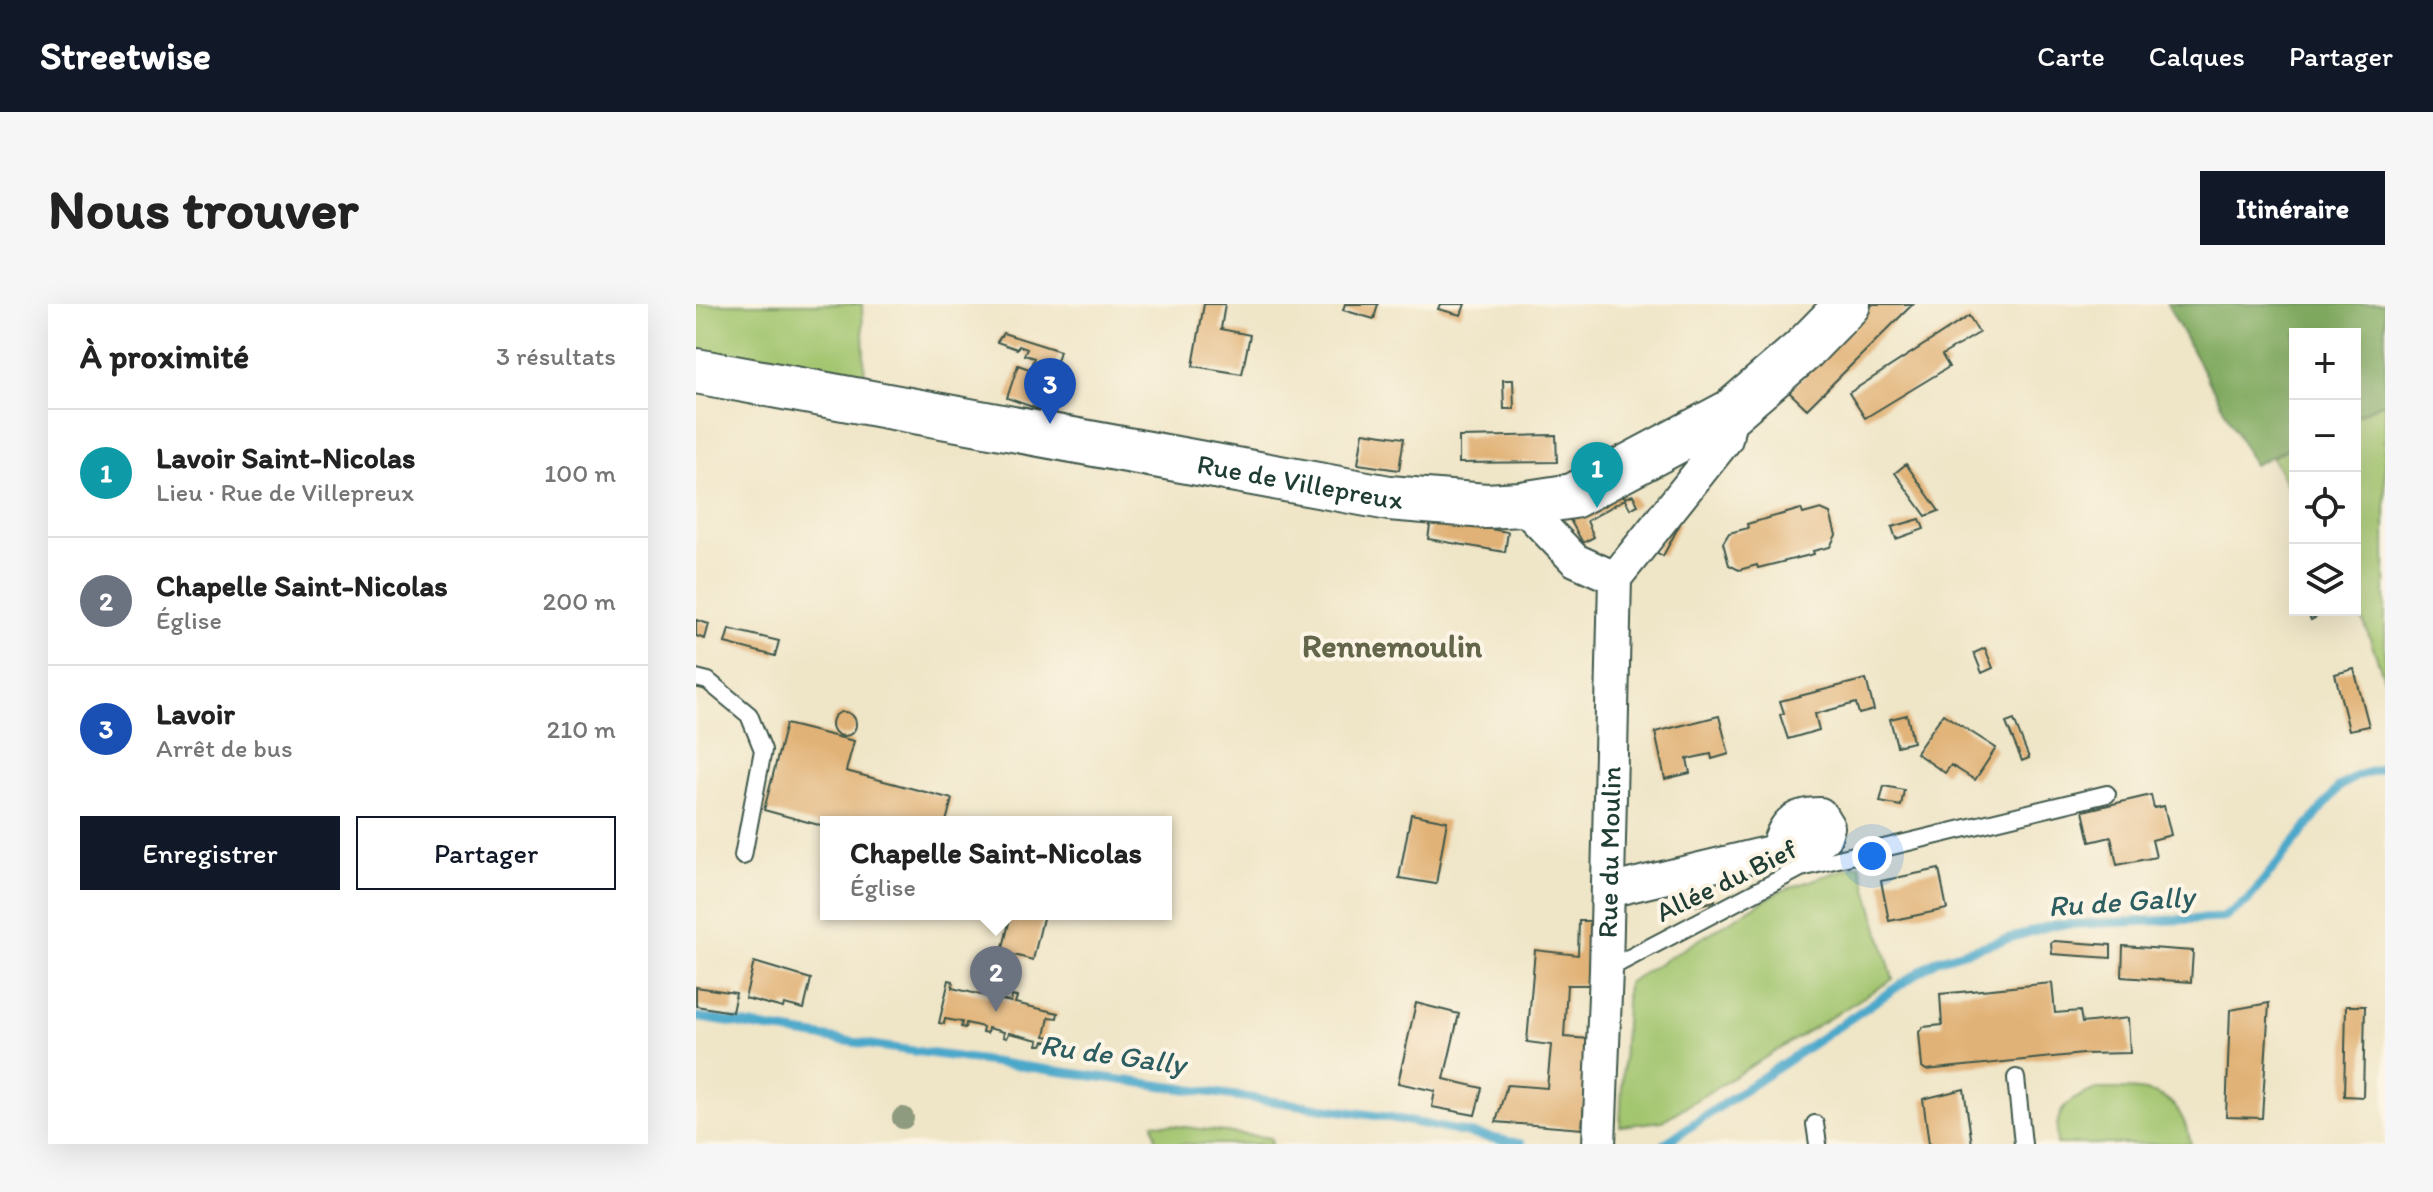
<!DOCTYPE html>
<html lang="fr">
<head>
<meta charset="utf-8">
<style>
	body { margin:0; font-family:Itim,sans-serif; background:#f6f6f6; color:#222 }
	.controls { position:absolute; right:24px; top:24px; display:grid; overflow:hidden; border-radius:0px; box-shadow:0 8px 32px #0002 }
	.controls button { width:72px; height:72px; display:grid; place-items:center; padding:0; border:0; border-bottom:2px solid #e0e0e0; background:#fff; color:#222; font:40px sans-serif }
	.you { position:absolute; left:1176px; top:552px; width:28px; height:28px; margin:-20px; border:6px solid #fff; border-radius:50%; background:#1a73e8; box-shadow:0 0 0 12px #1a73e833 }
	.badge { display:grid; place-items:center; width:52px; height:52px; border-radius:50%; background:#111827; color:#fff; font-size:26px; font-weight:700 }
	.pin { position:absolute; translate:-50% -66px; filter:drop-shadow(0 2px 4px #0008) }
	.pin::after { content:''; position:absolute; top:42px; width:28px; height:24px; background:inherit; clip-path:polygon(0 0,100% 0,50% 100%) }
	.popup { position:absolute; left:124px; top:512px; width:352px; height:104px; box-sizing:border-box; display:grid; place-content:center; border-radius:0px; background:#fff; filter:drop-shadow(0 2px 6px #0005); font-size:26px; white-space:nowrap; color:#767676 }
	.popup b { font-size:30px; color:#222 }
	.popup::after { content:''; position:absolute; left:50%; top:100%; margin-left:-16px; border:16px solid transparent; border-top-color:#fff }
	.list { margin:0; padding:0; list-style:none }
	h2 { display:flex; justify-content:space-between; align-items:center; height:104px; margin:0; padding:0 32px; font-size:34px }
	h2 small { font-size:26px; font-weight:400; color:#767676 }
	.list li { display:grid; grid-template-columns:52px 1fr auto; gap:24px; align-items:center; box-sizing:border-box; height:128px; padding:0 32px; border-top:2px solid #e0e0e0 }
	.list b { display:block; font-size:30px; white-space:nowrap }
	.list p { margin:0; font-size:26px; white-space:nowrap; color:#767676 }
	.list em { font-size:26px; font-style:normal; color:#767676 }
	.actions { display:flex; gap:16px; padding:24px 32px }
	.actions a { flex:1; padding:18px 0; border:2px solid #111827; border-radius:0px; text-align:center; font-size:28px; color:#111827 }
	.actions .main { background:#111827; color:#fff }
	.icon { flex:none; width:44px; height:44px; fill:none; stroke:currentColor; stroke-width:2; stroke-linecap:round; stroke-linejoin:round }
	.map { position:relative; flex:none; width:1689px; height:840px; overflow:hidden; border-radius:0px }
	header { display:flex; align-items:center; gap:48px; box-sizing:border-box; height:112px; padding:0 40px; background:#111827; color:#fff }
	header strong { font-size:38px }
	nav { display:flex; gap:44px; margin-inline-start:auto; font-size:28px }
	.intro { display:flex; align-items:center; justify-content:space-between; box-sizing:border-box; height:192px; padding:0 48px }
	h1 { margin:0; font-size:56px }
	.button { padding:20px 36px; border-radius:0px; background:#111827; color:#fff; font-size:28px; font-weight:700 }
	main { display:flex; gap:48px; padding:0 48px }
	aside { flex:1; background:#fff; border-radius:0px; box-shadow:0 8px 32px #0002 }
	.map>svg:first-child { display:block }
	.green { fill:#a2c56e; stroke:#608151; stroke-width:2 }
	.forest { fill:#81aa61; stroke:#50744a; stroke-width:2 }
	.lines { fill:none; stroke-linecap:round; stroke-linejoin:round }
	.stream { stroke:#4ba8ca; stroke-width:9 }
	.building { fill:#e1b277 }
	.service-casing { stroke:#3e564a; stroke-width:20 }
	.minor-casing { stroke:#3e564a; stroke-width:36 }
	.secondary-casing { stroke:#3e564a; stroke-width:48 }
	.service { stroke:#fff; stroke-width:16 }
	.minor { stroke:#fff; stroke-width:32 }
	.secondary { stroke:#fff; stroke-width:44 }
	.tree { fill:#8f9b7e }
	.labels { text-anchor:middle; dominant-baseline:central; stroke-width:8; stroke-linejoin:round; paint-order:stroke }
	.street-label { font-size:28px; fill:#1f3d34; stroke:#fcf5e5 }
	.water-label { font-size:30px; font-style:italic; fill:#2c5d61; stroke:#fcf5e5 }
	.quarter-label { font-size:32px; font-weight:bold; fill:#63664b; stroke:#fcf5e5 }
</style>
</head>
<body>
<header>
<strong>Streetwise</strong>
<nav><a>Carte</a><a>Calques</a><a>Partager</a></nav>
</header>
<div class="intro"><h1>Nous trouver</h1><a class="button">Itinéraire</a></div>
<main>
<aside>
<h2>À proximité<small>3 résultats</small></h2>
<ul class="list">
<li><span class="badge" style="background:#0f9aa8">1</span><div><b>Lavoir Saint-Nicolas</b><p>Lieu · Rue de Villepreux</p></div><em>100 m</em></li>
<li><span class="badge" style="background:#6b7280">2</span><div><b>Chapelle Saint-Nicolas</b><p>Église</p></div><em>200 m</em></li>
<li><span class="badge" style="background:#1a4fb4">3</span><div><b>Lavoir</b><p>Arrêt de bus</p></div><em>210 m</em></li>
</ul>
<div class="actions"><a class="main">Enregistrer</a><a>Partager</a></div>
</aside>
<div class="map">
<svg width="1689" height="840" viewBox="0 0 1689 840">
	<rect width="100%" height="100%" fill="#fcf5e5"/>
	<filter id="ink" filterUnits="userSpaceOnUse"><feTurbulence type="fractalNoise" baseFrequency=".0125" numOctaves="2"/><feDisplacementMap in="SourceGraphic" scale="16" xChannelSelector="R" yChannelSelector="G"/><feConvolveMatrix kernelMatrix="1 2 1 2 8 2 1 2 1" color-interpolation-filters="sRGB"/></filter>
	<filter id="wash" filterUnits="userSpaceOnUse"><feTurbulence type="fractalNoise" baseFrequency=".006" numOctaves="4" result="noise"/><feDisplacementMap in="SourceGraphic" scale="32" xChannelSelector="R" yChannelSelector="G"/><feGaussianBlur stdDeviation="1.8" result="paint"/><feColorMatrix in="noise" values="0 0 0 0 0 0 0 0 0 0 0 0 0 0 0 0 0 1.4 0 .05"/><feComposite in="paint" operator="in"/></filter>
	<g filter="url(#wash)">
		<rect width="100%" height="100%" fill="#efe5c7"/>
		<path class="green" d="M0,0H166L169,82L0,53Z
			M1689,98V377L1669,321L1659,303V112Z
			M1599,141V195L1576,153Z
			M1164,560L1197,675L966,817L924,822L931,679L1084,587Z
			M1401,785C1453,785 1482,782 1495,840H1361C1358,804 1370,797 1401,785Z
			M457,819L575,834L576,840H460Z"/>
		<path class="forest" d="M1471,0H1689V98L1659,112V30H1599V141L1558,161Z"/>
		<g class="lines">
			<path class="stream" d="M0,713L182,742L697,814L825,840
				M968,840L1241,656L1357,621L1527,614L1551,597L1643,483L1661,472L1689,463"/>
		</g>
		<g id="blocks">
			<path class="building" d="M508,0H529L525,25L554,31L546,70L497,62Z
				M649,0H682L678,15L647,6Z
				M744,0H769L765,11L742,5Z
				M1177,0H1217L1111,105L1093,88Z
				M1273,12L1283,29L1246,51L1253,63L1169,114L1153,89Z
				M307,29L364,47L358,67L336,59L338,54L328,51L331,45L323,42L321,45L301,38Z
				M322,61L356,73L345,106L311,94Z
				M807,76H817L818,105H808Z
				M667,128L708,134L703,166L662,160Z
				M860,131L861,158L763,159V133Z
				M1210,160L1243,207L1230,212L1199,169Z
				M924,185L929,194L937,191L942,201L934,205L929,195L891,217L898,233L887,239L873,214Z
				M1105,205L1107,210L1125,205L1134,209L1140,231L1134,243L1117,247L1118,250L1062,264L1061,261L1043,266L1033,261L1027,239L1033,229L1052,224L1051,220Z
				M735,215L812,228L809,248L732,235Z
				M1224,215L1228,225L1200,235L1196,223Z
				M976,216L984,220L967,252L960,248Z
				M1610,306H1633L1615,316Z
				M0,316L13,320L9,335L0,332Z
				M33,325L83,337L79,352L29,339Z
				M1289,344L1297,364L1286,369L1278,349Z
				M1658,365L1673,422L1653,426L1639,370Z
				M1170,375L1178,406L1163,410L1160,399L1119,410L1123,426L1092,435L1084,411L1088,409L1084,397Z
				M136 420a12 12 0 1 1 24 0a12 12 0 1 1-24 0Z
				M1247,410L1300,444L1279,476L1255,461L1249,469L1220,449Z
				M1211,411L1217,438L1201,442L1194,415Z
				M1023,412L1033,450L1016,455L1015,450L991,455L994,469L969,475L959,428Z
				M1318,416L1333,454L1326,457L1310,419Z
				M90,420L158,437L150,467L256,495L250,518H130V523L68,506Z
				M1188,482L1208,486L1205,502L1184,498Z
				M1455,491L1458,504L1468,502L1475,531L1456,536L1460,553L1421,561L1415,533L1394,538L1387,507Z
				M715,510L751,517L740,580L703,574Z
				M1243,565L1251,605L1193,617L1185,577Z
				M1014,575L1019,597L994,603L988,581Z
				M315,610H348L337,656L306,648Z
				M883,617H897L895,681H871L868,733L894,735L892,785H889L886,825L800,818L811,781L851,784L855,741L831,738L839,646L882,651Z
				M1358,637L1415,641V654L1356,650L1355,639Z
				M1427,642L1497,647L1495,678L1426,673Z
				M58,658L115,675L108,705L88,700L87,704L49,694Z
				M253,676L257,677L256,684L315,698L316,692L321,693L319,699L362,709L361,714L353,713L349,732L355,733V738L348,737L346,741H342L343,736L313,729L311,734L307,733L308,728L292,724L291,729L286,728L287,723L270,719L269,724L265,723L266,718L249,715L248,720L243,719Z
				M1356,679L1359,709L1384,707L1386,719L1432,714L1434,749L1387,750L1230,766L1226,763L1223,728L1227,723L1246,721L1244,690Z
				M0,683L40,689L36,708L0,702Z
				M720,699L763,710L748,775L786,784L779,811L736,803L739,787L702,779Z
				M1573,699L1566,814L1530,813L1534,706Z
				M1650,702H1669L1667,793L1648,792Z
				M1268,785L1276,840H1233L1227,795Z"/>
		</g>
	</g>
	<g filter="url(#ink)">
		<use href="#blocks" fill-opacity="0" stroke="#3e564a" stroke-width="2"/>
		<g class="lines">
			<defs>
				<path id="service" d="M0,374L12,377L53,411L67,446L47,552
					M910,666L1105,564L1411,490
					M1320,774L1327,840
					M1119,820L1122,840"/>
				<g id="minor">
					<path d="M825,200L879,256L919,274"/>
					<path d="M912,587L1125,536L1129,533L1132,523L1124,510C1095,510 1088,521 1080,547"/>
					<path id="s1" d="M903,840L910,666L919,274L1030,135L1035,108"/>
				</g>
				<g id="secondary">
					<path id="s2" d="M0,67L693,194L790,202L825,200L877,192L1035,108L1106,47L1152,0"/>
				</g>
			</defs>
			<use href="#service" class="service-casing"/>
			<use href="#minor" class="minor-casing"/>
			<use href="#secondary" class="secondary-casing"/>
			<use href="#service" class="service"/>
			<use href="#minor" class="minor"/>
			<use href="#secondary" class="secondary"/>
		</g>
		<circle class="tree" cx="207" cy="814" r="11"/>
	</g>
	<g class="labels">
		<g class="street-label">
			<text stroke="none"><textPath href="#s2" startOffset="614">Rue de Villepreux</textPath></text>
			<text stroke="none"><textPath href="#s1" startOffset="292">Rue du Moulin</textPath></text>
			<text transform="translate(1030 576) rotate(-26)">Allée du Bief</text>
		</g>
		<g class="water-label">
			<text transform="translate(1425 597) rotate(-4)">Ru de Gally</text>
			<text transform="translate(417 750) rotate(8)">Ru de Gally</text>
		</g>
		<g class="quarter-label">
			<text x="696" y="342">Rennemoulin</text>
		</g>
	</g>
</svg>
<div class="controls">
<button>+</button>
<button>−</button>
<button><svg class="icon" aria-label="locate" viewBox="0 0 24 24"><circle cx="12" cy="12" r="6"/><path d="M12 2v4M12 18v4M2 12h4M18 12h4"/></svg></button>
<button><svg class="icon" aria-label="layers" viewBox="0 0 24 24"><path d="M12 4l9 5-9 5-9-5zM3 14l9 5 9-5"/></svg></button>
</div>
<div class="you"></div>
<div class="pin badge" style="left:901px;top:204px;background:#0f9aa8">1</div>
<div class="pin badge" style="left:300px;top:708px;background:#6b7280">2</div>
<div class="popup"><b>Chapelle Saint-Nicolas</b>Église</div>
<div class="pin badge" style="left:354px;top:120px;background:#1a4fb4">3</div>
</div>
</main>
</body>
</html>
